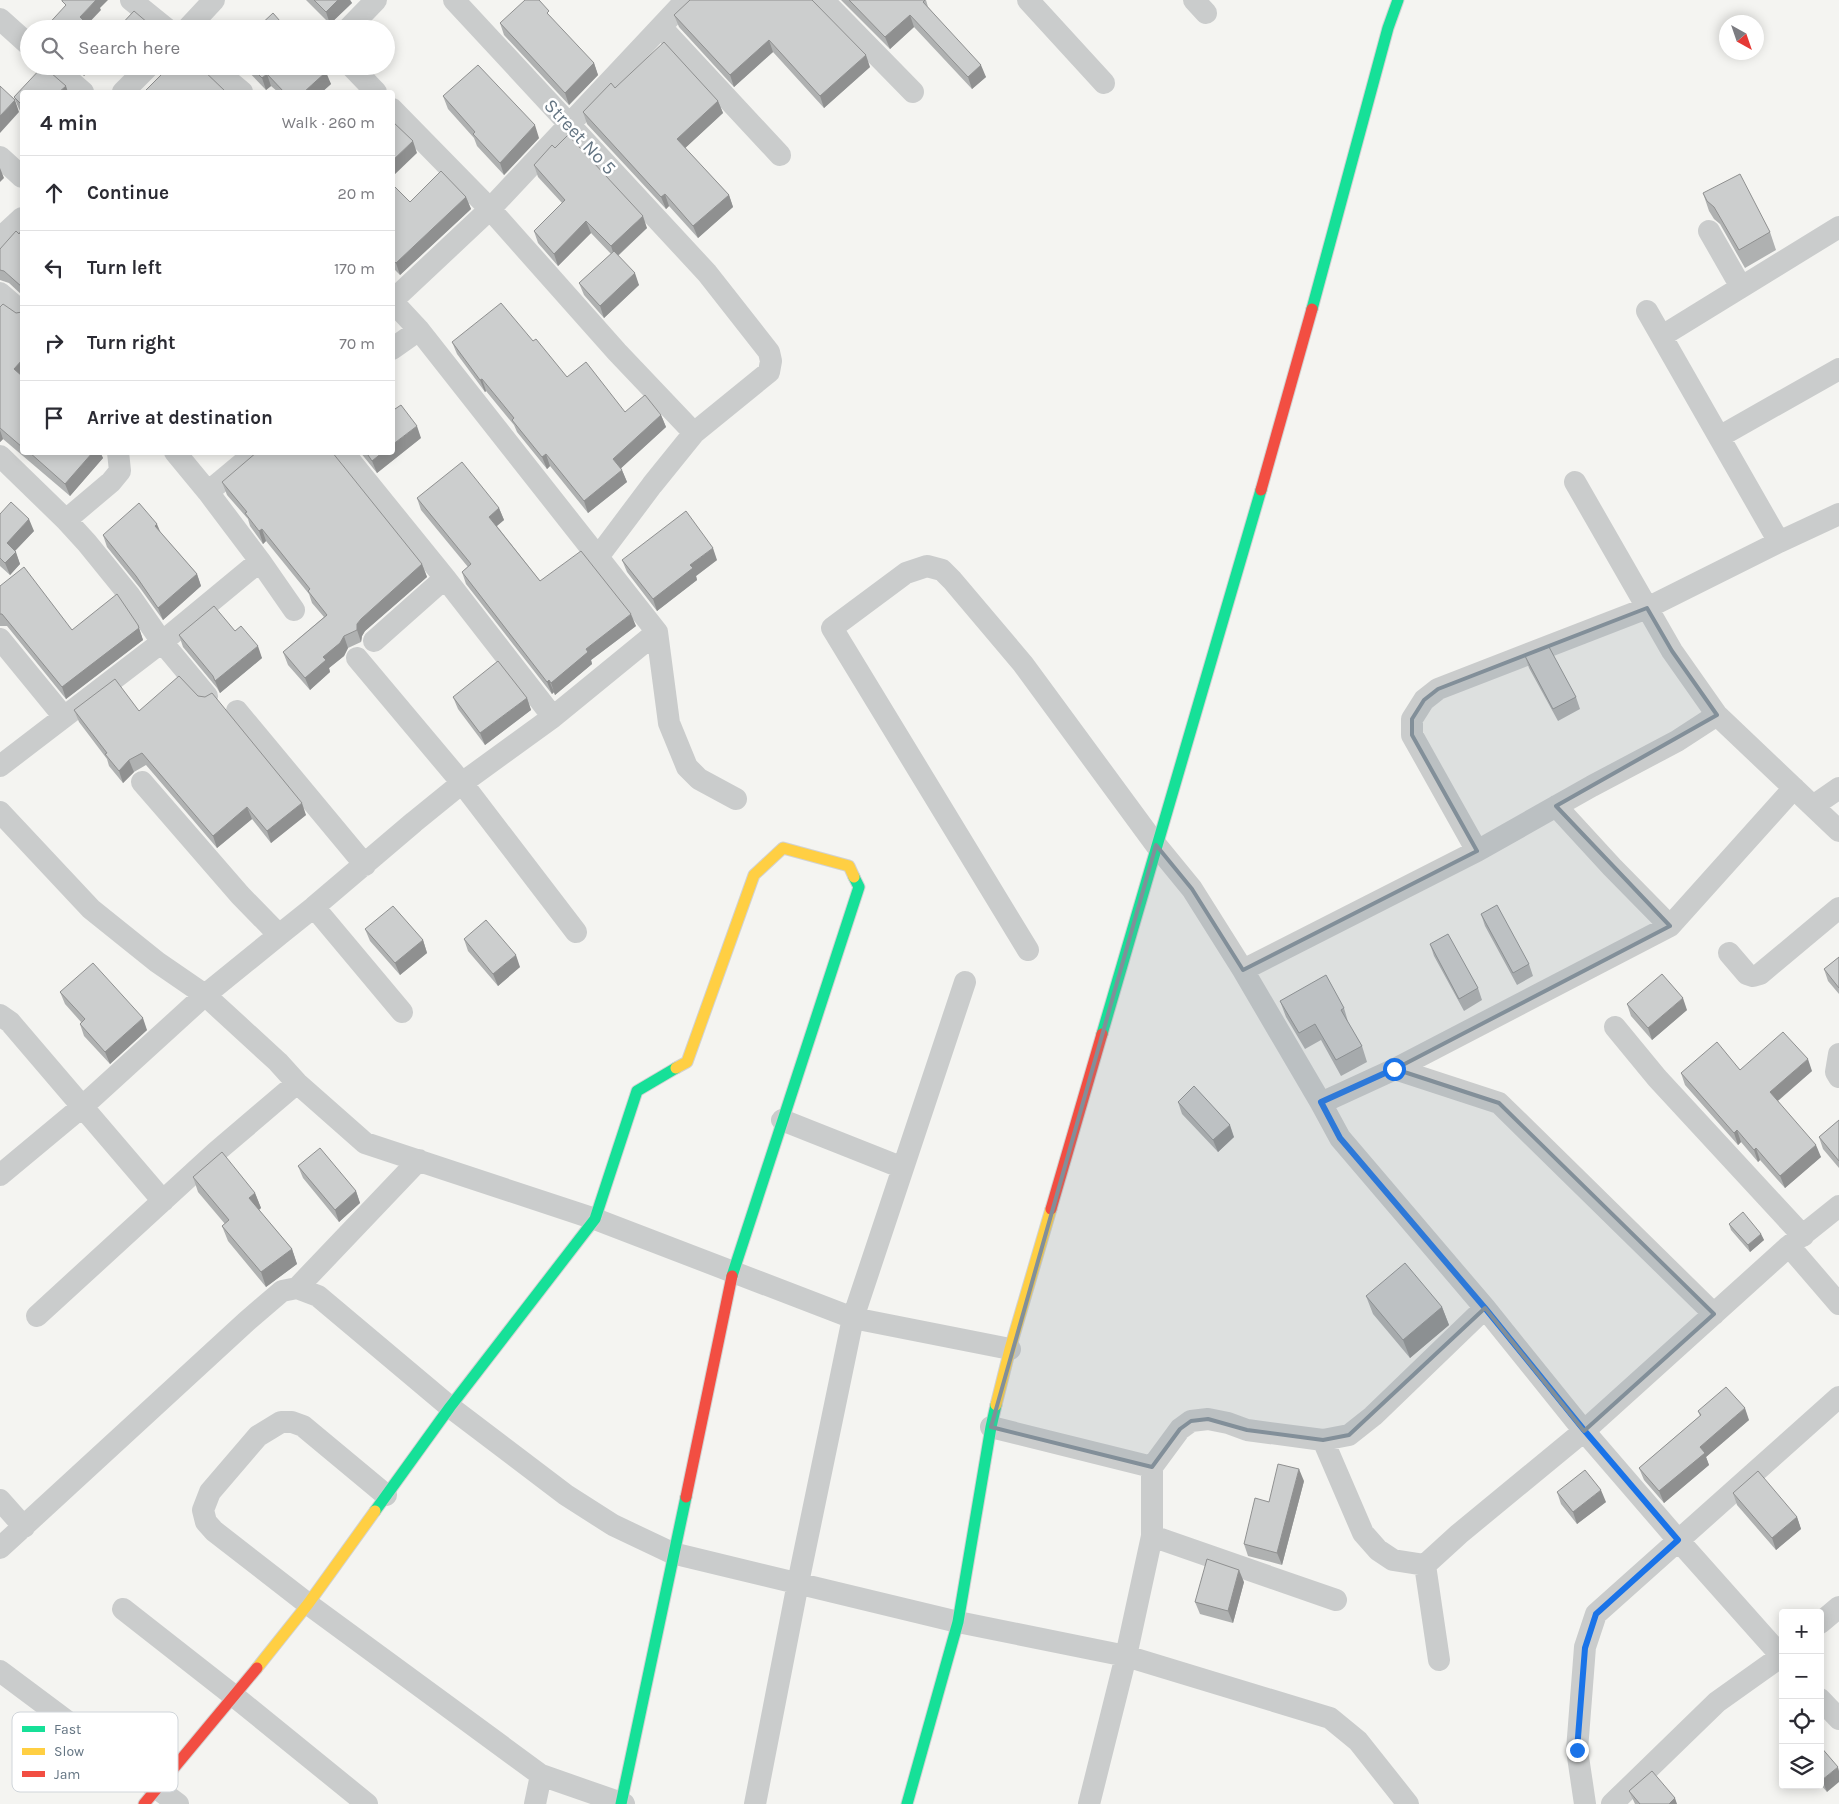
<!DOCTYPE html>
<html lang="en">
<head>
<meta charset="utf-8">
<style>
	body { margin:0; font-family:Karla,sans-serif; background:#f2f2f3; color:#2b2b33 }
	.controls { position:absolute; right:15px; bottom:15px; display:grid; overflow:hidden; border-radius:5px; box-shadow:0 2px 12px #0003 }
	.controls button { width:45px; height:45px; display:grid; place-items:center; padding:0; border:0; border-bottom:1px solid #e1e1e2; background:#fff; color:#2b2b33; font:25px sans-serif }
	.compass { position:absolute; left:1719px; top:15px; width:45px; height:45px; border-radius:50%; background:#fff; box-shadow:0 2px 12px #0003; rotate:140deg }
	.stop { position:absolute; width:15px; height:15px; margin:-11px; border:4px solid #1a73e8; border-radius:50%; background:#fff }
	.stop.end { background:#1a73e8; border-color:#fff; box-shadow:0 1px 5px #0008 }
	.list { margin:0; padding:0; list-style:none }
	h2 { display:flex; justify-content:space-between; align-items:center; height:65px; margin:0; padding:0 20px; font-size:21px }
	h2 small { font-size:16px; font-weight:400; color:#7c7c81 }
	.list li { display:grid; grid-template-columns:32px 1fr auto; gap:15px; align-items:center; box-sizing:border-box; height:75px; padding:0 20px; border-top:1px solid #e1e1e2 }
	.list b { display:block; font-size:19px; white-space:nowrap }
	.list em { font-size:16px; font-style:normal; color:#7c7c81 }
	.icon { flex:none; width:28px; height:28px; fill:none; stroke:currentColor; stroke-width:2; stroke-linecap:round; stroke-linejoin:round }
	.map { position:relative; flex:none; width:1839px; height:1804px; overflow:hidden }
	.search { position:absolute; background:#fff; box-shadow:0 2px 12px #0003; left:20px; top:20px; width:375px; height:55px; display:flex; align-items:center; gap:12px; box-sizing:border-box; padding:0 18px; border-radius:28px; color:#7c7c81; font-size:19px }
	.panel { position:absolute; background:#fff; box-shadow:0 2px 12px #0003; left:20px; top:90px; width:375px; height:365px; border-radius:5px }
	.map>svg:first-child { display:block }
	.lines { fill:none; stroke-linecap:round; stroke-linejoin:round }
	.fast-casing { stroke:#d1d2d2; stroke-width:13 }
	.slow-casing { stroke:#d1d2d2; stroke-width:13 }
	.jam-casing { stroke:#d1d2d2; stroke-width:13 }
	.street { stroke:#cacccc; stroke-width:22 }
	.fast { stroke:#16e098; stroke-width:11 }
	.slow { stroke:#ffcf43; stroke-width:11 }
	.jam { stroke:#f24e42; stroke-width:11 }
	.wall { fill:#afb1b1 }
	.shaded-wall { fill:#8f9090 }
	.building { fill:#cccece; stroke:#8f9090 }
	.route { stroke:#1a73e8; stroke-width:6 }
	.marked { fill:#828f99; fill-opacity:0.2; stroke:#828f99; stroke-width:4; stroke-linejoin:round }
	.labels { text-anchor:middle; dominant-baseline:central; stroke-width:5; stroke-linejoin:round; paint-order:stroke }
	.street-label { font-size:19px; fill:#637482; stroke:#fff }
	.key { fill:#fff; stroke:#d0d5da; stroke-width:1 }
	.key-label { font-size:14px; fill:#637482 }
</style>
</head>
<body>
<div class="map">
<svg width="1839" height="1804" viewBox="0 0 1839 1804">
	<rect width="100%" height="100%" fill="#f4f4f1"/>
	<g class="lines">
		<defs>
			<path id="fast" d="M1312,309L1388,28L1398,0
				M1102,1034L1261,490
				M732,1276L859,887L854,877
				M375,1511L450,1407L595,1219L637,1091L676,1068
				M621,1804L686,1497
				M907,1804L958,1622L991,1427L996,1405"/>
			<path id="slow" d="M676,1068L687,1062L754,875L783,848L849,866L854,877
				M996,1405L1010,1349L1051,1209
				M257,1668L308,1604L375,1511"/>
			<path id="jam" d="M1261,490L1312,309
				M1051,1209L1102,1034
				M686,1497L732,1276
				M144,1804L257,1668"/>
		</defs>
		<use href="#fast" class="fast-casing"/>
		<use href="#slow" class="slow-casing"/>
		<use href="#jam" class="jam-casing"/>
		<path class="street" d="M131,0L167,29
			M454,0L707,273L769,352L771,361L769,372L694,433L652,485L598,557
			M823,0L913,92
			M1028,0L1104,83
			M1194,0L1206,13
			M0,19L29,45
			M661,27L780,155
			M187,29L214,0
			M348,29L376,0
			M53,66L83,92
			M211,66L242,92
			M351,66L376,92
			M123,92L149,66
			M392,109L490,209L617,352L694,433
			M0,157L22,177
			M1709,231L1741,287
			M0,238L22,218
			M0,293L22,312
			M392,301L419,330L657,632
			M392,301L490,209L686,0
			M1647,311L1779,542
			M1662,336L1839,227
			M392,349L419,330
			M1719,437L1839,369
			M343,452L445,578L553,717
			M0,456L66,520L87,543L130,596L162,642L207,696
			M1575,482L1672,651L1717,715
			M208,492L256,452
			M66,520L111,482L120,471L118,452
			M260,561L294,610
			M0,639L64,717
			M374,641L445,578
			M357,658L462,783L576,932
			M237,711L365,865
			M0,766L162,642L260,561L208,492L175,452
			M1556,806L1612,867L1670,926
			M1813,806L1839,788
			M0,812L91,909L157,962L205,995L278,1062L297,1083L365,1143L595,1219L853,1318L1010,1349
			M1477,851L1412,735V719L1424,700L1438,689L1647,608L1779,542L1839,514
			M314,907L402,1012
			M279,935L314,907L414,822L462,783L553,717L657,632L669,723L687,767L699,779L736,799
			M1028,950L832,628L906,573L927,566L942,570L952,580L1023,664L1156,845L1192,889L1243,970L1321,1103L1340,1138L1485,1308L1584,1431L1678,1540L1783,1658
			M1729,953L1747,974L1753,976L1760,974L1839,908
			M1243,970L1477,851L1592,786L1677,741L1717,715L1839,831
			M0,1015L10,1022L163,1201
			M1615,1027L1657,1078L1803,1236
			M1839,1054L1836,1072L1839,1077
			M1395,1069L1499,1103L1714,1314
			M1321,1103L1395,1069L1670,926L1794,788
			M782,1120L903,1168
			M0,1175L83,1106L205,995L279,935L240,895L142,782
			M1789,1246L1839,1304
			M297,1288L419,1160
			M37,1316L216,1152L297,1083
			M991,1427L1152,1467
			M1323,1440L1363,1533L1378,1550L1393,1560L1425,1565
			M386,1495L303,1426L292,1422H281L258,1436L210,1492L203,1510L206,1522L214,1531L308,1604L541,1775L624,1804
			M0,1500L24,1527
			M1152,1536L1336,1600
			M0,1548L247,1321L282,1291L297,1288L318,1296L450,1407L566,1495L613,1525L672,1553L958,1622L1126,1656L1330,1718L1358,1741L1408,1804
			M123,1609L234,1696L367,1804
			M1820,1623L1839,1607
			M1439,1660L1425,1565L1459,1534L1584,1431L1789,1246L1839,1206
			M0,1671L178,1804
			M1820,1699L1839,1719
			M535,1804L541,1775
			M755,1804L798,1583L853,1318L965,982
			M1089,1804L1126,1656L1152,1536V1467L1180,1429L1191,1421L1208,1419L1228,1423L1247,1430L1323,1440L1349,1435L1373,1416L1485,1308
			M1585,1804L1577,1750L1585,1647L1596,1614L1839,1397
			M1612,1804L1717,1702L1783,1655"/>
		<use href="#fast" class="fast"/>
		<use href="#slow" class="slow"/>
		<use href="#jam" class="jam"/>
	</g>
	<path class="wall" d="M306,0H350L352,3L330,24Z
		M841,0H926L928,7L986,77L972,89L914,27L890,49Z
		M674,15L870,67L824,108L773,52L734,87L679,27Z
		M500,23L594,63L598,75L569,105L504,35Z
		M73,66H93L84,76Z
		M243,66H321L331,84L322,92H278L271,86L266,90Z
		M615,88L718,101L723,113L685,148L729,195L733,207L698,238L669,206L666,209L587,124L583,112Z
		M22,92V113L19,109L14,97Z
		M443,96L539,138L504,175L477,146L474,138L448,109Z
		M534,165L647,228L618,256L639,285L604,318L584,295L579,283L611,254L591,233L558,266L538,243L534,231L562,203L538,177Z
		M392,184L410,202L466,197L471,209L400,275L392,267Z
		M1703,193L1770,232L1776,250L1745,268L1720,224L1714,219L1709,211Z
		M22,230V295L9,283L0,280V249Z
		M0,307L16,313L22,312V452H102L101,454L103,458L70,496L3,439L0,442Z
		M533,341L567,377L625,412L661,415L666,427L621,468L627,482L588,513L550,466L547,469L517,432L514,425L486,391L485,392L457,354L452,342Z
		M421,438L377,473L360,452H392Z
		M222,482L422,564L427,577L365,631L362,636L361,642L348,648L344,656L329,668L330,672L310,690L288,665L283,652L324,617L312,603L309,594L266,541L263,544L250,526L248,519L227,495Z
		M417,498L499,508L504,520L497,526L540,581L636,626L591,660L592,664L555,695L554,692L552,694L466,584L462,572L468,567L421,510Z
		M0,514L34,531L15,551L20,564L10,575L0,566Z
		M160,532L197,574L201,586L163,620L140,588L107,547L103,535Z
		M622,560H717L696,576L697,580L657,611L627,572Z
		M0,586L72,630L138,625L143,640L66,699L7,626H0Z
		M235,631L262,658L220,693L217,688L183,647L179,635Z
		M1525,656L1576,697L1580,709L1558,721L1529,668Z
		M453,697L527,698L531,710L485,745L458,709Z
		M74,710L139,711L306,815L271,843L252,819L217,848L146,765L134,772L123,783L109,766L107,759L79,722Z
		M1481,914L1529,964L1533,976L1517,985L1485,926Z
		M365,929L423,940L427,953L400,975L370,941Z
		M464,939L520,967L498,986L468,951Z
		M1430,944L1478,988L1482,1000L1464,1011L1434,956Z
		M1839,957V994L1828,981L1824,969Z
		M60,992L147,1030L110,1064L84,1036L80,1024L81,1022L65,1004Z
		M1280,1001L1344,1008L1349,1025L1362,1046L1367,1062L1341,1076L1321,1040L1305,1049L1286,1017Z
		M1627,1004L1687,1010L1652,1040L1631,1016Z
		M1740,1070L1812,1071L1778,1101L1821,1157L1785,1188L1760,1160L1758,1162L1741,1142L1738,1145L1685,1085L1681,1073Z
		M1178,1102L1234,1137L1218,1152L1182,1114Z
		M1839,1120V1168L1823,1149L1819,1137Z
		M298,1166L356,1191L360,1203L339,1222L303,1178Z
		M193,1177L255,1193L261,1208L259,1210L292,1249L297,1264L266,1287L228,1241L222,1226L225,1224L198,1192Z
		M1729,1224L1761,1234L1764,1240L1750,1252L1731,1230Z
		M1366,1296L1442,1307L1449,1325L1410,1358L1373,1314Z
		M1698,1411L1749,1420L1706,1457L1709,1465L1664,1503L1644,1480L1639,1468L1700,1416Z
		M1304,1481L1282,1565L1248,1556L1244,1544L1269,1502Z
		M1557,1492L1606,1502L1577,1524L1561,1504Z
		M1733,1493L1797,1517L1801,1529L1776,1550L1737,1505Z
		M1244,1582L1233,1623L1200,1614L1195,1602Z
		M1820,1746L1827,1792L1820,1784Z
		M1629,1791L1677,1804H1635Z"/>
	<path class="shaded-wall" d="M96,0H108L100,8L101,10L84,28L80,17Z
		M338,0H350L352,3L330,24L326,12Z
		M910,15L914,27L890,49L885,37Z
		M769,40L773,52L734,87L730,75Z
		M866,55L870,67L824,108L820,96Z
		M594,63L598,75L569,105L565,93Z
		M981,65L986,77L972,89L968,77Z
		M81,66H93L84,76Z
		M326,72L331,84L322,92H304Z
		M267,74L271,86L266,90L262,78Z
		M66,86L68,92H59Z
		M15,100L19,112L0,133V116Z
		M718,101L723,113L682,151L677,139Z
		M535,125L539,138L504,175L500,163Z
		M413,141L417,153L392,177V161Z
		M0,168L4,178L0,182Z
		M665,194L669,206L666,209L661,197Z
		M729,195L733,207L698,238L693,226Z
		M466,197L471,209L400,275L396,263Z
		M643,216L647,228L615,258L611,246Z
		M586,221L591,233L558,266L554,254Z
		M635,273L639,285L604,318L600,306Z
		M22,360V377L14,369Z
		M482,379L486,391L485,392L480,380Z
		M661,415L666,427L618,471L613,459Z
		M417,426L421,438L377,473L372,461L383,452H392V445Z
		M0,430L3,439L0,442Z
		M93,452H102L101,454L103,458L70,496L65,484Z
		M546,454L550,466L547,469L542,457Z
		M622,470L627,482L588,513L584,501Z
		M499,508L504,520L493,529L489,517Z
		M29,519L34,531L11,555L7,543Z
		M157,524L162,536L155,526Z
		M262,529L266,541L263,544L259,531Z
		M713,548L717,560L696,576L697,580L657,611L653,599L690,565Z
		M16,552L20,564L10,575L5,563Z
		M422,564L427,577L365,631L362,636L361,642L357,630V624L361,619Z
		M197,574L201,586L163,620L158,608Z
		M631,614L636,626L591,660L592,664L555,695L551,683L586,649Z
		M138,625L143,640L66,699L62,687Z
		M344,636L348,648L344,656L329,668L330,672L310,690L305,678L323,657Z
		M258,646L262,658L220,693L215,681Z
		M549,680L554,692L552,694L547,682Z
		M527,698L531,710L485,745L480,733Z
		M129,760L134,772L123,783L119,771Z
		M302,803L306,815L271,843L267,831Z
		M247,807L252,819L217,848L213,836Z
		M423,940L427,953L400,975L395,963Z
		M516,955L520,967L498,986L493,974Z
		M1683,998L1687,1010L1652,1040L1648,1028Z
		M143,1018L147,1030L110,1064L105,1052Z
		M1808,1059L1812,1071L1774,1104L1770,1092Z
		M1230,1125L1234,1137L1218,1152L1213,1140Z
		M1737,1130L1741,1142L1738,1145L1734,1133Z
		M1816,1145L1821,1157L1785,1188L1780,1176Z
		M1756,1148L1760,1160L1758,1162L1754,1150Z
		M356,1191L360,1203L339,1222L335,1210Z
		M255,1193L261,1208L255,1213L249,1198Z
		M1761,1234L1764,1240L1750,1252L1748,1245Z
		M292,1249L297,1264L266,1287L261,1272Z
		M1442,1307L1449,1325L1410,1358L1403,1340Z
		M1745,1408L1749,1420L1706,1457L1709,1465L1664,1503L1659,1491L1700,1447Z
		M1299,1469L1304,1481L1282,1565L1277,1553Z
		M1601,1490L1606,1502L1577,1524L1573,1512Z
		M1797,1517L1801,1529L1776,1550L1772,1538Z
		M1239,1570L1244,1582L1233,1623L1228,1611Z
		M1838,1767L1839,1771V1782L1827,1792L1822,1780Z
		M1675,1798L1677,1804H1669Z"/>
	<path class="building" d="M62,0H96L80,17L92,29H44L66,5L62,1Z
		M314,0H338L326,12Z
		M525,0H539L549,11L547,13L594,63L565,93L500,23Z
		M690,0H812L866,55L820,96L769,40L730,75L674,15Z
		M849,0H925L923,2L981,65L968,77L910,15L885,37Z
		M134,11L155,29H117Z
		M273,13L287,29H256Z
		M664,42L718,101L677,139L729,195L693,226L665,194L661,197L583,112L611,83L615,88Z
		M478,65L535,125L500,163L473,134L475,132L443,96Z
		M43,66L66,86L59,92H22V105L14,97Z
		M170,66H199L226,92H144Z
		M250,66H321L326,72L304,92H284L267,74L262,78Z
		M0,86L15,100L0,116Z
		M392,121L413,141L392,161Z
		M568,135L643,216L611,246L586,221L554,254L534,231L565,200L534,165L552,145L555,148Z
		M441,171L466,197L396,263L392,260V184L410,202Z
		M1740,174L1770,232L1739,250L1714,207L1707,201L1703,193Z
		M22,230V287L4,271L0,270V249L16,231L19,234Z
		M614,251L635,273L600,306L579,283Z
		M501,303L533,341L536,339L567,377L586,362L625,412L645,395L661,415L613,459L622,470L584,501L546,454L542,457L512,420L514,418L482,379L480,380L452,342Z
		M3,304L16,313L22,312V360L14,369L22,376V447L0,428V307Z
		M401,405L417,426L392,445V411Z
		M29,452H93L65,484Z
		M257,452H332L422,564L361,619L357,624V630L344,636L340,643L323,657L326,660L305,678L283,652L327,615L308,591L310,589L262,529L259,531L245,513L247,512L222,482Z
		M366,452H383L372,461Z
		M462,462L499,508L489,517L540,581L581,551L631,614L586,649L588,652L551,683L549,680L547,682L462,572L471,564L417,498Z
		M11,502L29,519L7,543L16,552L5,563L0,558V514Z
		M139,503L157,524L155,526L197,574L158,608L136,576L103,535Z
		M686,511L713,548L690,565L693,568L653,599L622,560Z
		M24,567L72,630L117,594L138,625L139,628L62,687L2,614H0V586Z
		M214,606L235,631L241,626L258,646L215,681L213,676L179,635Z
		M1549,647L1576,697L1553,709L1525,656Z
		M498,661L527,698L480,733L453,697Z
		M179,676L198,696L205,697L212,693L302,803L267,831L247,807L213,836L142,753L129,760L119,771L105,754L107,753L74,710L115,679L139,711Z
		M1497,905L1529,964L1513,973L1481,914Z
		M393,906L423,940L395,963L365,929Z
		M486,920L516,955L493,974L464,939Z
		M1448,934L1478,988L1459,999L1430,944Z
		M1839,957V988L1824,969Z
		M93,963L143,1018L105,1052L80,1024L85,1019L60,992Z
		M1662,974L1683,998L1648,1028L1627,1004Z
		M1326,975L1344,1008L1341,1010L1362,1046L1336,1060L1315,1024L1299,1033L1280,1001Z
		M1783,1032L1808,1059L1770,1092L1816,1145L1780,1176L1756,1148L1754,1150L1737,1130L1734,1133L1681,1073L1717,1042L1740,1070Z
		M1194,1086L1230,1125L1213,1140L1178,1102Z
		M1839,1120V1161L1819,1137Z
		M320,1148L356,1191L335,1210L298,1166Z
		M222,1152L255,1193L249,1198L292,1249L261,1272L222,1226L229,1220L193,1177Z
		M1743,1212L1761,1234L1748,1245L1729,1224Z
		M1405,1263L1442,1307L1403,1340L1366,1296Z
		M1726,1387L1745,1408L1700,1447L1705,1453L1659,1491L1639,1468L1701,1415L1698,1411Z
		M1278,1464L1299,1469L1277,1553L1244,1544L1255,1498L1269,1502Z
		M1585,1470L1601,1490L1573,1512L1557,1492Z
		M1758,1471L1797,1517L1772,1538L1733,1493Z
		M1207,1559L1239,1570L1228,1611L1195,1602Z
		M1820,1746L1838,1767L1822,1780L1820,1777Z
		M1652,1771L1675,1798L1669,1804H1640L1629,1791Z"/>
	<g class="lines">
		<path class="route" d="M1394,1069L1321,1102L1340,1138L1485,1308L1584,1430L1678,1540L1596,1614L1585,1648L1577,1750"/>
	</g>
	<path class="marked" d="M1647,608L1672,651L1717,715L1556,806L1670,926L1395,1069L1499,1103L1714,1314L1584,1431L1485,1308L1349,1435L1323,1440L1247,1430L1208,1419L1191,1421L1180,1429L1152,1467L991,1427L1156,845L1192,889L1243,970L1477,851L1412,735V719L1424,700L1438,689Z"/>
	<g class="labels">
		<g class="street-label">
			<text transform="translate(580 137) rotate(47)">Street No 5</text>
		</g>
	</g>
	<rect x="12" y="1712" width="166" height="80" rx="8" class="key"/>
	<rect x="22" y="1726" width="23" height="6" fill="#16e098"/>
	<rect x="22" y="1748" width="23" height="7" fill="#ffcf43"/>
	<rect x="22" y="1771" width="23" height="6" fill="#f24e42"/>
	<g class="key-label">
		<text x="54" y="1734">Fast</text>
		<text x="54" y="1756">Slow</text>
		<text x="54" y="1779">Jam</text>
	</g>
</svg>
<div class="controls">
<button>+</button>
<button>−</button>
<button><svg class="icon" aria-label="locate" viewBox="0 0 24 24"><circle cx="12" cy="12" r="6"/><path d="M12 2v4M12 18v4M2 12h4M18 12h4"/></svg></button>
<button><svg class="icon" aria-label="layers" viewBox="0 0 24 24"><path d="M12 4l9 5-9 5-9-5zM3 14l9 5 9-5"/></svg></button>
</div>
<svg class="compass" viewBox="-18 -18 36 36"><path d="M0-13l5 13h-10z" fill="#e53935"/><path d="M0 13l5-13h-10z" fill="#7c7c81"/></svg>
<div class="stop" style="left:1394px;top:1069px"></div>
<div class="stop end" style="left:1577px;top:1750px"></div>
<div class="search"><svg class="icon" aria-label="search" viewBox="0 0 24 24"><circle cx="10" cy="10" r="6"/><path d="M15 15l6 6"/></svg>Search here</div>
<section class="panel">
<h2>4 min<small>Walk · 260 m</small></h2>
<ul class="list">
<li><svg class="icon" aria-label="ahead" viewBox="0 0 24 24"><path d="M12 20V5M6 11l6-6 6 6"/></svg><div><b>Continue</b></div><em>20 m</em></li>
<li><svg class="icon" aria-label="left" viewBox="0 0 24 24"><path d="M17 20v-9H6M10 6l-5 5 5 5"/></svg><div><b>Turn left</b></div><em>170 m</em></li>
<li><svg class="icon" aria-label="right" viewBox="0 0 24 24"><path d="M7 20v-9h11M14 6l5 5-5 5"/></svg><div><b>Turn right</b></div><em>70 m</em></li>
<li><svg class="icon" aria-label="arrive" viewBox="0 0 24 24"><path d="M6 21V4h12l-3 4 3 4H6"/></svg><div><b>Arrive at destination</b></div></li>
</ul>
</section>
</div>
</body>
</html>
